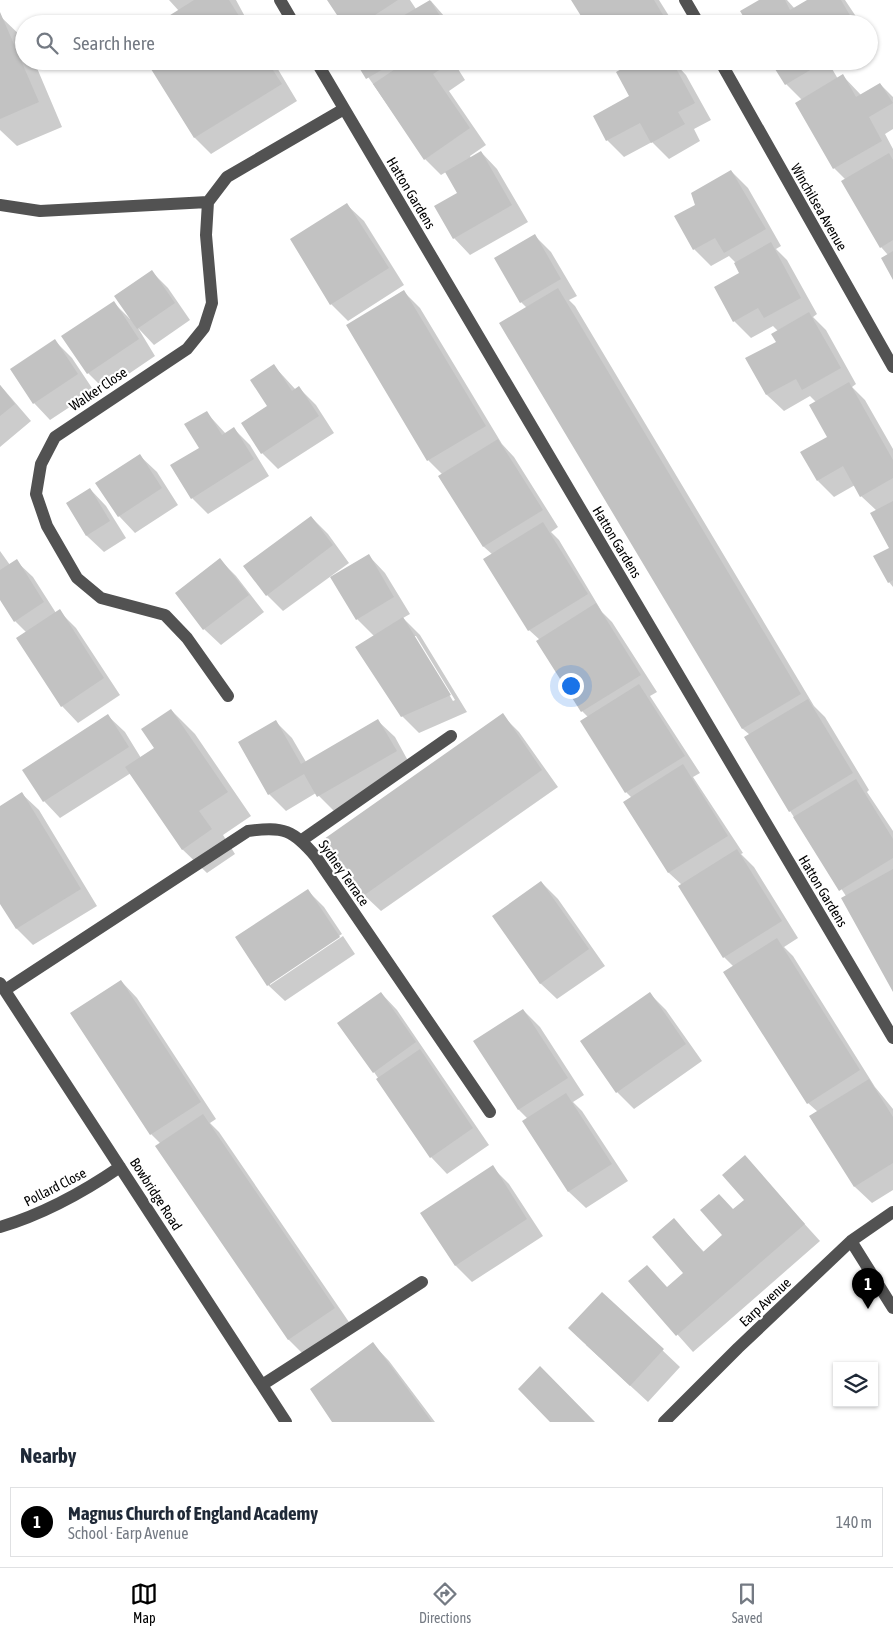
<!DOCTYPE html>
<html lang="en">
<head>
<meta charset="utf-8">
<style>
	body { margin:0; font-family:"Asap Condensed",sans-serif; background:#f6f6f7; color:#1f2937 }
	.controls { position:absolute; right:15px; bottom:15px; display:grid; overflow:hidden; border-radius:0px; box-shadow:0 1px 4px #0004 }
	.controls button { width:45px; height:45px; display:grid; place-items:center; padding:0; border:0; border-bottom:1px solid #e0e1e3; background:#fff; color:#1f2937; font:25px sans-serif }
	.you { position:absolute; left:570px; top:685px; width:18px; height:18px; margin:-12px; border:4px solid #fff; border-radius:50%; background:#1a73e8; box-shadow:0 0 0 8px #1a73e833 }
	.badge { display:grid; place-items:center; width:32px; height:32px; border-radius:50%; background:#000; color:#fff; font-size:16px; font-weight:700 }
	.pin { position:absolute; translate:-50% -41px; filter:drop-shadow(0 1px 2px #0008) }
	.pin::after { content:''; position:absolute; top:26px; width:18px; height:15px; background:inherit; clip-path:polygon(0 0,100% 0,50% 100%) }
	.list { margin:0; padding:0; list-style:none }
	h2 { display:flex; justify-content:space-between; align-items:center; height:65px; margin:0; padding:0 20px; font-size:21px }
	h2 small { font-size:16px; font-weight:400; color:#747a83 }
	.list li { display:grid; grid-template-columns:32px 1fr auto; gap:15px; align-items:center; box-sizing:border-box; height:70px; margin:0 10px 10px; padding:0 10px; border:1px solid #e0e1e3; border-radius:0px }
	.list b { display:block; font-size:19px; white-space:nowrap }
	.list p { margin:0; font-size:16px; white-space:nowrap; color:#747a83 }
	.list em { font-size:16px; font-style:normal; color:#747a83 }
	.icon { flex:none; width:28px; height:28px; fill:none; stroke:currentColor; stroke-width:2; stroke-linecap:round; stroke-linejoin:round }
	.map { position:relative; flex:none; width:893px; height:1422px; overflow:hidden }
	.search { position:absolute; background:#fff; box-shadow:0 1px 4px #0004; left:15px; right:15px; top:15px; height:55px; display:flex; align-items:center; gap:12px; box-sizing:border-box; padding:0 18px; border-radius:28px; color:#747a83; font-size:19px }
	.sheet { height:145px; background:#fff }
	nav { display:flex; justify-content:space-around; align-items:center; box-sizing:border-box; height:70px; border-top:1px solid #e0e1e3; background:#fff; font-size:14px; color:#747a83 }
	nav a { display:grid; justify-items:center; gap:2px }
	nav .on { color:#000 }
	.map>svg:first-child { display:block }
	.shadow { fill:#0003; fill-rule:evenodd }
	.building { fill:#c2c2c2 }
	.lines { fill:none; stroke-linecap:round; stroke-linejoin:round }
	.minor { stroke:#525252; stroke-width:12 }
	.labels { text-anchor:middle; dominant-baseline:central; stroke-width:4.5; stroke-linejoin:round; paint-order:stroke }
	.street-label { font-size:14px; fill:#000; stroke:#fff }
</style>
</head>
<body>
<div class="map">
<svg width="893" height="1422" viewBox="0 0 893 1422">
	<rect width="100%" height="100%" fill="#fff"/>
	<path class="shadow" d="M169,0H236L249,24H158L179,11Z
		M329,0H410L416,9L431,1L451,24H344Z
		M573,0H659L674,24H588Z
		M762,0H787L795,9L809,0H845L861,24H749Z
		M0,16L24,39V61H34L62,127L17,146L0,130Z
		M147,61H273L297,101L211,154L195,138Z
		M357,61H453L465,80L449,91L486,145L470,156L471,158L481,152L497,169L528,222L470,255L454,238L459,194L446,172L441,175L425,159Z
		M615,61H632L622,68Z
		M644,61L651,69L665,61H673L686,75L711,120L694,129L700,141L669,159L652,142L624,157L607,140L631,96Z
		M772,61H841L831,67L838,79L843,76L861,95L880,84L893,97V129L885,134L893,149V277L888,255L881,247L846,180L834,168L797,103L802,100L786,84Z
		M731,171L748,188L781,246L776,249L787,260L817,314L813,317L826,330L856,384L852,387L865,400L893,449V587L889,582L891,548L877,511L861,496L855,485L834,497L818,481L829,437L816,402L810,396L784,411L767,395L747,359L777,343L778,331L773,326L751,338L734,321L716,287L741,273L736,263L729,256L711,266L694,249L696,205Z
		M347,205L364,221L404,285L348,321L331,304Z
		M534,235L551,252L577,296L569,300L575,306L814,706L825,717L869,790L867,792L893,831V989L846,896L790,811L750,735L743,729L527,308L521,302Z
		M152,272L168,288L190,320L154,345L138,328L155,356L105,390L88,373L113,302L130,319Z
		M403,291L420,308L502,444L514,457L558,527L551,532L559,540L602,612L612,622L657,692L650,696L700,773L693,777L743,853L741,854L754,867L798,938L784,947L793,956L875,1087L893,1109V1190L872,1203L855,1187L811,1116L818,1112L808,1103L734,967L724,957L682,885L669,873L625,802L632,798L626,792L588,717L582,711L538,641L540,640L529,630L493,555L484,547L440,476L443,475L428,460L348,325Z
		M55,341L72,358L94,391L50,420L34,403Z
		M274,366L296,390L299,388L316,405L334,433L278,469L262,453Z
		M0,385L31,421L0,447Z
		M206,412L226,434L234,429L250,445L269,476L208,514L192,498Z
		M140,456L157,472L178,505L135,533L119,516Z
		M90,489L106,506L126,538L104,552L87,536L67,503Z
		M311,517L328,534L349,563L283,611L267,595Z
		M0,551L10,565L16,561L33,577L56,613L59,611L76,628L120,695L78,723L62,706L26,632L15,621L0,597Z
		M369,556L385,573L410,614L403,618L420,635L467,712L419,733L402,716L374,636L357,619ZM414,636H416L455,700L453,701Z
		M220,560L236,576L264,612L221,645L204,629Z
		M171,710L195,734L251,816L223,835L235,854L207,873L182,849L131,773L60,818L44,801L108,716L125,732L141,758L156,748Z
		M502,715L519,732L558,787L381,911L364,895Z
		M378,721L395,737L412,768L335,812L316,793L286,811L269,794L276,722L292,738L306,762Z
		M22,794L39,810L97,906L33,945L17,929L0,901V807Z
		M541,882L558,899L605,966L557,999L540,983Z
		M307,890L324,907L342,934L270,982V985L343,936L355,954L285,1001L268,985Z
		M121,981L137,998L216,1119L210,1123L219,1132L351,1325L305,1356L288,1339L161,1144L151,1134Z
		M381,993L397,1010L489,1145L447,1174L431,1157L374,1072Z
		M650,994L666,1010L702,1061L634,1109L617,1092Z
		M523,1010L540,1027L584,1095L573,1102L582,1111L628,1181L586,1208L569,1192L524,1122L528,1119L519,1110L475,1041Z
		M744,1157L820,1241L693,1352L630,1281L667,1288L685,1273L674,1220L705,1253L724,1236L734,1210L746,1200Z
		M492,1167L509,1184L543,1236L472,1282L456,1266L422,1213Z
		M602,1293L680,1367L648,1402L586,1345Z
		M373,1344L389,1361L435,1422H333Z"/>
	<path class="building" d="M194,0H229L244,24H156Z
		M327,0H398L361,24H343Z
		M430,0L445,24H389Z
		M571,0H654L663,15L649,24H586Z
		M759,0H785L790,10L807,0H841L855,24H748L740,11Z
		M0,12L39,102L0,119Z
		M146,61H267L282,84L194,138Z
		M355,61H397L366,79Z
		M407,61H449L450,63L433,74L470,128L424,160L373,84Z
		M636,61H644L648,69L662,61H672L695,103L678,112L685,124L651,143L640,123L606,141L593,116L629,96L616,72Z
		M770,61H822V63L785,85Z
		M843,74L856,97L880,83L893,103L869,117L882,141L833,169L795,103Z
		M481,151L512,205L453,239L434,206L457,193L445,172Z
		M889,153L893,160V240L880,248L841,181Z
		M731,170L766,229L724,253L715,238L693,250L674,216L695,205L691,193Z
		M347,203L389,268L330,305L290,239Z
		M535,234L561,279L520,303L494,258Z
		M771,242L801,298L764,318L758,308L733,322L714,287L739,273L734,263Z
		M893,251V280L881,258Z
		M152,270L175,303L137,329L114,296Z
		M558,288L801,694L742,729L499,323Z
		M404,290L486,426L427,461L346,325Z
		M114,301L139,339L87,374L61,336Z
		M809,312L841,368L802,390L796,379L766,395L745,358L776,342L771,334Z
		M55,339L78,374L33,404L10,369Z
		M274,364L292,391L299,386L319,416L261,454L241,423L267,406L250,380Z
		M849,382L893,460V478L860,497L843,466L817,481L800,452L827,437L809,405Z
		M0,385L15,404L0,416Z
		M207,411L222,435L234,427L254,459L191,499L170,465L199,448L184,424Z
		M498,439L543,510L483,547L438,476Z
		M140,454L162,488L118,517L95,483Z
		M90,488L110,521L86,536L66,503Z
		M893,501V580L888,583L873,556L889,548L870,513Z
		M311,516L333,545L266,596L243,566Z
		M543,522L588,594L528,631L483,559Z
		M369,554L394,597L356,620L330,577Z
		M220,558L249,595L203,630L175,593Z
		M17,559L44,602L14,622L0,600V570Z
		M596,603L641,675L581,712L536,641Z
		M60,609L104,678L61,707L16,638Z
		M403,617L451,695L401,717L355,647Z
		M639,684L685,756L625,793L580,721Z
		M808,699L853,773L789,812L744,737Z
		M171,709L228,792L199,811L212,829L182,850L125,767L154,748L141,729Z
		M503,713L542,770L363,896L324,839Z
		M108,714L129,747L43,802L22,770Z
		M378,719L397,751L317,797L304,774L268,795L238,742L276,720L301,764Z
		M683,764L728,836L668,873L623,802Z
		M856,779L893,839V858L839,891L793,817Z
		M22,792L81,889L16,929L0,904V806Z
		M737,849L782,921L723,958L678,886Z
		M893,869V992L841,898Z
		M541,881L589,949L540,984L492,916Z
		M308,889L340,937L267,986L235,937Z
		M777,938L860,1070L807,1104L723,972Z
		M121,980L201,1102L150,1135L70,1013Z
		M381,992L416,1042L373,1073L337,1023Z
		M650,992L686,1044L616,1093L580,1041Z
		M523,1009L568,1078L518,1110L473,1041Z
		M420,1049L473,1128L430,1158L376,1079Z
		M869,1079L893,1117V1163L854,1187L809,1116Z
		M566,1093L612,1164L568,1192L522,1121Z
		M203,1114L335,1308L288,1340L155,1146Z
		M745,1155L805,1224L676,1336L628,1281L647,1265L667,1287L683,1273L652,1237L674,1218L703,1252L722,1235L700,1210L719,1194L733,1209L744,1200L722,1175Z
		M493,1165L527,1219L455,1266L420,1213Z
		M602,1292L664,1349L630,1386L568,1328Z
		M373,1342L432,1422H332L310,1389Z
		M540,1366L595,1422H550L518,1389Z"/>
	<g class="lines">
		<path class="minor" d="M280,0L294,24
			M685,0L699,24
			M316,61L893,1038
			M720,61L893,367
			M0,205L40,211L208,202
			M228,696L187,638L165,615L101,598L77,578L47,526L36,494L41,464L55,437L187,349L204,328L212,303L206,235L208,202L227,177L344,109
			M302,840L451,736
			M0,983L286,1422
			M5,990L248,831C284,826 293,830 316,857L490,1112
			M0,1227C44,1214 82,1193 120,1167
			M851,1241L893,1308
			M262,1385L422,1282
			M664,1422L738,1348L851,1241L893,1212"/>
	</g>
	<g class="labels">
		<g class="street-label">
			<text transform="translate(411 193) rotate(59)">Hatton Gardens</text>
			<text transform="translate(819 207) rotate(60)">Winchilsea Avenue</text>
			<text transform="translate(98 389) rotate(-34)">Walker Close</text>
			<text transform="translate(617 542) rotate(59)">Hatton Gardens</text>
			<text transform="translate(344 873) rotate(55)">Sydney Terrace</text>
			<text transform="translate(823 891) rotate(59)">Hatton Gardens</text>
			<text transform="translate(55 1187) rotate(-27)">Pollard Close</text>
			<text transform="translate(156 1194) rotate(57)">Bowbridge Road</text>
			<text transform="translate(765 1302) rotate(-43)">Earp Avenue</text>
		</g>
	</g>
</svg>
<div class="controls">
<button><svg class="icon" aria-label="layers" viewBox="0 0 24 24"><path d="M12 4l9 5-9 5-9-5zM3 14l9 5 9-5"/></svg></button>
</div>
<div class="you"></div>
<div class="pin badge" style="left:868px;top:1309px">1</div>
<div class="search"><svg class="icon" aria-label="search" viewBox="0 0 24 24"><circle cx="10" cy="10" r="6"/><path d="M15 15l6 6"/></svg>Search here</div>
</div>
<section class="sheet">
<h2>Nearby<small></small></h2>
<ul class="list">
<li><span class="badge">1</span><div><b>Magnus Church of England Academy</b><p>School · Earp Avenue</p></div><em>140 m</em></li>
</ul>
</section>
<nav>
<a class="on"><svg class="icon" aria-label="map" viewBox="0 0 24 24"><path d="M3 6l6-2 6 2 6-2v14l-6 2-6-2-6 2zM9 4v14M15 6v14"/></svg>Map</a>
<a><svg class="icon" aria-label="directions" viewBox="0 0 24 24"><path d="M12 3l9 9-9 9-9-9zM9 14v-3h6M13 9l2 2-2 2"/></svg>Directions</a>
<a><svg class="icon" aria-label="saved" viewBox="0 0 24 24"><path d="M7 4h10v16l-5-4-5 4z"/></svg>Saved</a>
</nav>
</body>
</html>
